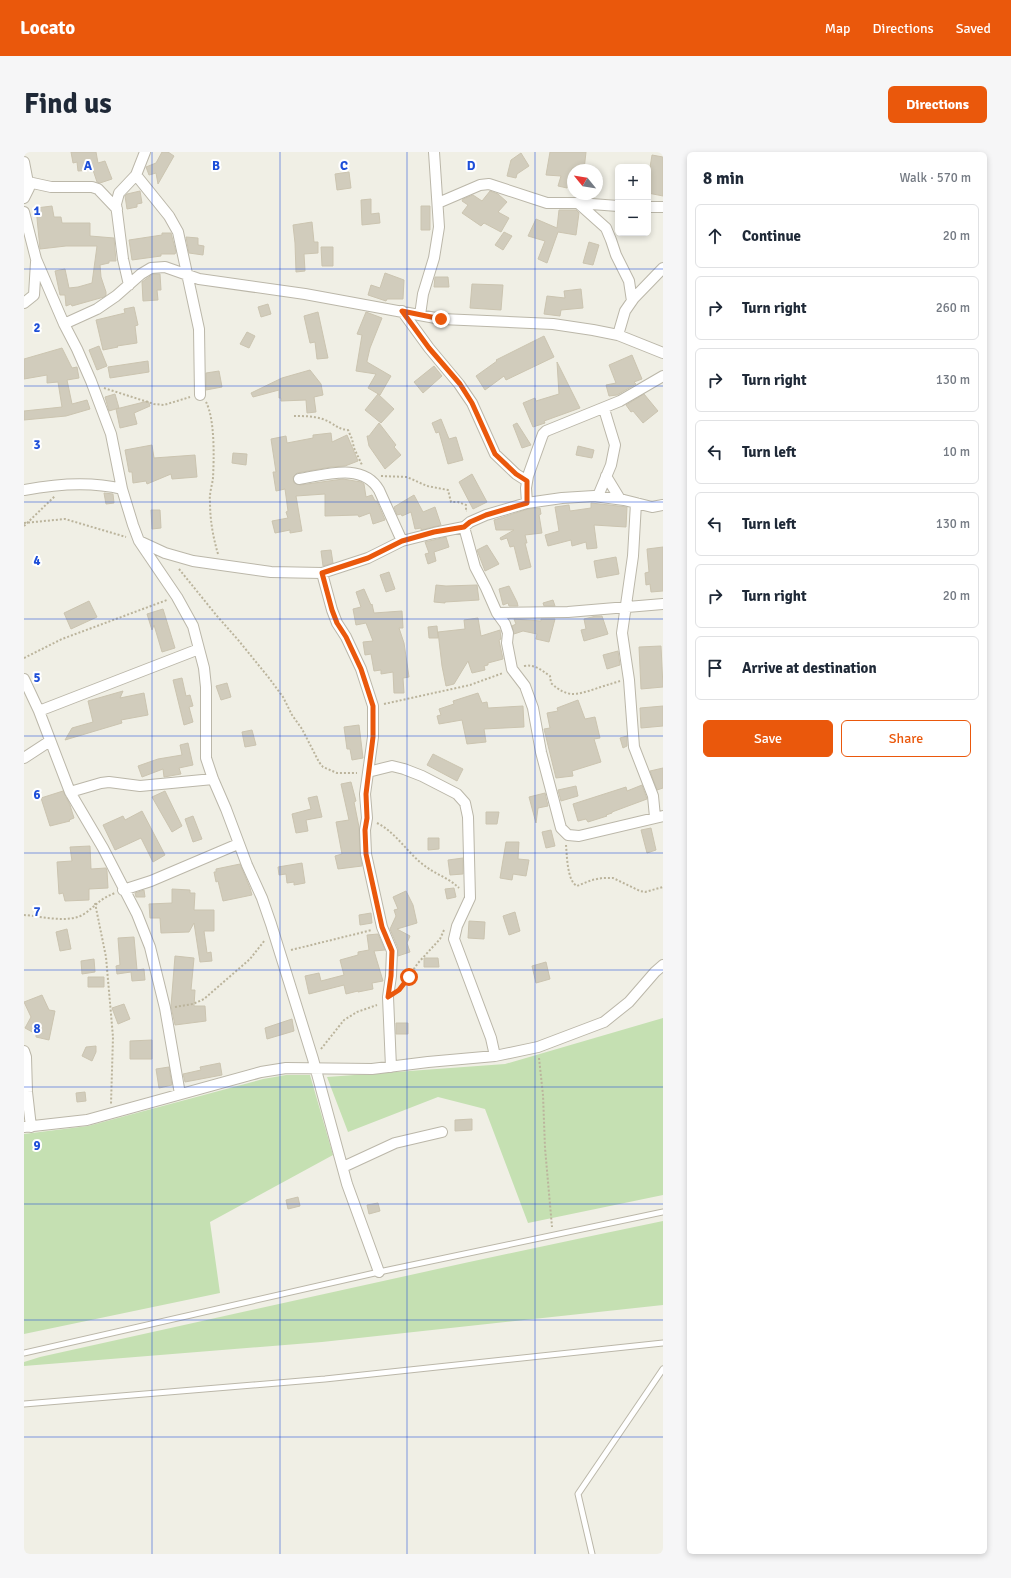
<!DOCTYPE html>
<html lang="en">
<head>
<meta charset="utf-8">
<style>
	body { margin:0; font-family:Signika,sans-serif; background:#f6f6f7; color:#1f2937 }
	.controls { position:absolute; right:12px; top:12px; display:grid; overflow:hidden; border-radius:6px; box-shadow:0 2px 6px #0003 }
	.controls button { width:36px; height:36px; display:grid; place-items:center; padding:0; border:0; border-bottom:1px solid #e0e1e3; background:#fff; color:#1f2937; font:20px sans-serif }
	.compass { position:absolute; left:543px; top:12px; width:36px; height:36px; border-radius:50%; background:#fff; box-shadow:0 2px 6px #0003; rotate:300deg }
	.stop { position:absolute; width:12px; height:12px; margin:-9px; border:3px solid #ea580c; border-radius:50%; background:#fff }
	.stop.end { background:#ea580c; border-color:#fff; box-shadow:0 1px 4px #0008 }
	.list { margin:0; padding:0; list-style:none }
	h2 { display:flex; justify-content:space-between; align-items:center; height:52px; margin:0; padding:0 16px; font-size:17px }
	h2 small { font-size:13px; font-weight:400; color:#747a83 }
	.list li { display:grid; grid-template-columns:26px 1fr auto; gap:12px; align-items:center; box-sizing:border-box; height:64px; margin:0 8px 8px; padding:0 8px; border:1px solid #e0e1e3; border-radius:6px }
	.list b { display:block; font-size:15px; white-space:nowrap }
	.list em { font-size:13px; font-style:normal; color:#747a83 }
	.actions { display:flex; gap:8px; padding:12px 16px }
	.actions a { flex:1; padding:9px 0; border:1px solid #ea580c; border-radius:6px; text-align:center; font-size:14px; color:#ea580c }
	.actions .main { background:#ea580c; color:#fff }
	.icon { flex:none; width:22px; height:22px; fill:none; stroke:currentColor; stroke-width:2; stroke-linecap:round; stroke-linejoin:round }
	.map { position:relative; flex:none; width:639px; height:1402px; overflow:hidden; border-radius:6px }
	header { display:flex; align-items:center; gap:24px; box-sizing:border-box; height:56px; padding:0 20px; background:#ea580c; color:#fff }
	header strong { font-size:19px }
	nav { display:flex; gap:22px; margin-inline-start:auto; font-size:14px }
	.intro { display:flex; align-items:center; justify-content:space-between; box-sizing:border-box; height:96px; padding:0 24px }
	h1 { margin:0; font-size:28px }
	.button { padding:10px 18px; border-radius:6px; background:#ea580c; color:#fff; font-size:14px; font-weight:700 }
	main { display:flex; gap:24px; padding:0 24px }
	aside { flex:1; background:#fff; border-radius:6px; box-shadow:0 2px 6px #0003 }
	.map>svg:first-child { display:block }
	.green { fill:#c5e0b2 }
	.building { fill:#d1ccbc; stroke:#cbc4b0 }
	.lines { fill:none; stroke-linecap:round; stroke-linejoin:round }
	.lane-casing { stroke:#bbb7a9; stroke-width:7 }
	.street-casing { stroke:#bbb7a9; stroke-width:12 }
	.path { stroke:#bbb49c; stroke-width:2; stroke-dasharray:2 2; stroke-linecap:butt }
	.lane { stroke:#fff; stroke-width:5 }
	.street { stroke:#fff; stroke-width:10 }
	.route { stroke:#ea580c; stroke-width:5 }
	.grid { fill:none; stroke:#1d4ed8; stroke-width:1; stroke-opacity:0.55 }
	.grid-label { font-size:13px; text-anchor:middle; font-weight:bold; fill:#1d4ed8; stroke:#fff; stroke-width:4; stroke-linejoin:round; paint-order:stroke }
</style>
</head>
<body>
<header>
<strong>Locato</strong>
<nav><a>Map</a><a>Directions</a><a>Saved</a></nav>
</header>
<div class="intro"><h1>Find us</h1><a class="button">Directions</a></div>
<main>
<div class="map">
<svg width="639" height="1402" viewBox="0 0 639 1402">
	<rect width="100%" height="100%" fill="#f0efe5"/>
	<path class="green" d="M639,866V1043L504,1071L461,957L414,945L324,980L303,925L481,912Z
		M262,923H286L309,1003L186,1070L196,1141L0,1182V982L64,974L239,927Z
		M639,1069V1153L298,1190L0,1214V1210L16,1205C224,1159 431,1112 639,1069Z"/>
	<path class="building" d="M47,0H72L74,11L81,9L88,27L76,31L73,30L69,18L54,19L53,10L49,11Z
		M138,0H144L150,4L134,32L132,21L125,23L122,15L132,11Z
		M526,0H562L560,18L548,16L543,36L534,34L537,24L522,23Z
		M497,1L505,14L493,22L492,26L483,24L487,8Z
		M628,3L639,5V44L624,41V28Z
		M325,20L327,36L313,38L311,22Z
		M116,39L118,51L113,52V55L103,57L101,44L103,42Z
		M466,39L474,42L483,50L474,60L485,66L477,80L460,71L457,74L438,61L444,53L438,49L439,47L449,43L458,49Z
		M347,47V62L355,61L356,71L338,73L337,48Z
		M28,54L30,65H37L38,71H66V84L90,86L92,109H85V111L76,113L77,125L82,140V143L80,145L48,154L47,152L42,154L41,143H36L31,119L41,117L45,136L54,135L68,131L73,94H42L16,97L12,56Z
		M397,54H406V78H397Z
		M535,58H552L555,61L552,83L534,80L523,111L514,107L521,89L504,84L512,67L533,76Z
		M288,70L290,90H294V101L280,102L281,119L272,120L271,91L269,73Z
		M480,80L488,84L479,98L471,93Z
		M138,81H147L152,100L151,102H137V104L108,108L105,88L138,83Z
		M162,85L174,86V93L180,94L179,103L165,101Z
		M565,90L575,93L569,113L559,111Z
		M297,95H309V114H298Z
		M361,121L380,128L379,147H363L362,149L344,143L347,133L356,136Z
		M129,122H136L137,138H133L134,148L119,149L118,130Z
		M411,125H424L425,135H410Z
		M448,132L479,133L477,158L446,156Z
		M557,137L559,156L537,158L536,164L520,162L523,144L541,146L540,139Z
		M244,152L247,162L237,165L234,155Z
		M110,155L114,173L111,174L113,191L93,194L94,195L79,198L72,168L101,161L100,157Z
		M294,160L304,206L293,207L291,190L286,191L280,164Z
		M342,160L358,166L346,196L343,209V210L367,224L356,243L344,236L352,222L332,219L338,183L333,182Z
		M223,180L231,184L225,196L216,192Z
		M520,184L530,205L482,228L480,224L461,238L452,224L473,209L472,208Z
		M75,194L83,214L73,218L65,198Z
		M38,196L48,216L53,215L55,226L43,228L48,252L63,248L66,257L42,264L0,268V259L38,255L34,230L23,231V223L0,227V207Z
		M608,203L618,227L610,230L612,232L593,243L585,244L582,233L592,231L585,213Z
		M124,209L125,220L86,226L84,215Z
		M533,210L556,256L520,269L521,271L509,275L499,251L511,246L512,249L535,242Z
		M410,214L418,224L399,241L390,230Z
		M286,218L297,232L299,243L290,245L292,260L283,261L282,248L257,249V246H255V238L229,245L227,241L258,226Z
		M195,219L198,235L182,238V221Z
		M91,242L95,256L85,259L81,245Z
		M354,242L370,257L357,271L341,258Z
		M620,242L634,259L619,271L609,259L607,260L602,253Z
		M124,249L126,254L110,261L113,272L96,276L92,257Z
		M417,267L425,287L432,285L439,308L424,312L415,280L412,281L408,271Z
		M355,271L372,293L370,295L377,303L361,317L345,294L343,284H345Z
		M493,271L507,293L498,296L489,273Z
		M307,281L308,290L323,283L334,309L321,314L307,315L273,321L269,325L270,331L276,333L319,327L337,330L340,332L342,345L348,343L351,349H353L361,368L349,372L346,361L335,365L334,363L301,364V342L272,344L278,379L266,381V378L251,381L248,369L264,366L262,360L264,359L261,337L252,339L249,320H252L247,287L262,284L263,291L289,286V283Z
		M128,293L130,306L171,303L173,325L148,327L147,322L123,332L122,329L109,331L108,320H105L101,298Z
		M554,294L570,298L568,306L552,303Z
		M209,301L223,302L222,313L208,311Z
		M448,322L463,350L449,357L435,330Z
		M80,341L89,342L90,351L82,352Z
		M390,343L399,360L411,355L417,373L397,378V376L391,377L387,360L378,364L377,362L373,363L370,355Z
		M567,351L603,355L602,375L570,373L573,396L563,397L562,390L548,394L547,388L524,394L521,383L535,379L531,355L545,353L546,359L567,356Z
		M516,356L517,362L515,363L518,381L501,383L503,391H501L507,415L496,418L490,394L486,395L483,386L477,388L476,386L490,378H472L470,368L504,357Z
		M127,358H136L137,376L128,377Z
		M422,385L425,395L410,400L412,409L404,412L401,402L405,401L401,390Z
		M463,393L475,412L461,419L453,398Z
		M639,395V439L627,440L626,432L622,433L621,421L625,420L623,397Z
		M307,398L309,411L299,414L297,399Z
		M592,405L595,422L573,426L570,409Z
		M365,420L371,437L362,440L356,423Z
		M412,433L422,434L453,433L455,448L421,450V451L410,450Z
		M485,434L493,450L494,454H485L484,451L479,453L475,437Z
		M340,437L347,453L348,452L350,461L378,459L379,476H375L380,491L385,525L379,526L380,541H370L369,520L357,522V518L350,519L347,502L341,503L339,490L349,489L342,471L332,473L329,457L337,455L332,440Z
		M529,448L531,454H520L519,451Z
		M65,449L73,465L47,477L40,461Z
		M139,457L151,496L138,500L130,473L128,478L123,462Z
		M572,464H578L584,482L560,489L557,478L562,477L560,467Z
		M454,466L457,484L476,478L477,487L475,488L479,507L464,511V513L460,514L461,518L448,521L444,509L430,532L422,534L418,514L414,480L441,477L440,468Z
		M490,467L517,469V467H531L525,490L512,487L513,482L499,479L490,482L488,474L492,472Z
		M413,474L414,486H405L404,475Z
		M637,494L639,535L617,537L615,495Z
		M594,499L596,513L583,517L579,503Z
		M158,526L162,544L166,543L169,554L165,555L169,570L160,573L149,528Z
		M203,531L207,545L197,548L192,534Z
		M99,539L96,546L120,541L124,563L97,568L98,571L41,588L48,576L69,570L64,549Z
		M454,541L458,551L463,550L464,556L499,554L500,575L460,577L462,590L443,592L438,568L415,572L413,564L417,563L415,557L430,552L429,549Z
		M554,548L561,567L571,565L576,586L570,587L577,610L548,619L549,624L532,626L520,577L526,576L523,561L534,559L533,556Z
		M639,554V574L617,576L616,556Z
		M335,573L339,606L328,608L326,597H323L320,575Z
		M228,578L232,593L221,595L218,580Z
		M603,584V594L599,596L596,586Z
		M164,591L169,613L155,616L157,622L140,625L139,617L118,625L114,614L134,607L158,603L156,593Z
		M409,602L439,617L433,629L403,613Z
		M639,616V636L633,638L626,619Z
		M327,630L332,649L330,650L335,675L336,702L338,714L314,717L311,704L318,702L312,670L325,668L317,632Z
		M618,633L623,647L588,660V661L582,663L583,664L564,670L562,667L554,669L549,652L602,635L603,639Z
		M552,634L554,644L537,649L534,638Z
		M39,639L46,653L50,666L45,668L46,669L26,674L17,646Z
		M141,639L158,674L148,680L128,645Z
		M521,641L524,654L514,656L512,671L505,645Z
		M293,644L298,665L282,668L284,679L272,681L268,662L287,657L284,646Z
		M118,659L141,703L129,710L117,686L91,698L79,673L99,664L101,668Z
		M462,660H475L473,672H462Z
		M169,664L178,687L169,690L161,667Z
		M627,676L632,698L623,701L617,678Z
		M527,678L531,694L522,696L518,680Z
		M404,686H415V697L404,698Z
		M482,690H495L494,707L505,708L502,724L489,722L488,728L476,726Z
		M66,694L67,717L82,716L83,719L84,736L65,737V748L41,749L39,741L35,742L33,710L48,709L46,695Z
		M439,706V722L426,723L424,708Z
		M278,711L281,731L270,733V730L263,731L262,722L255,723L254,715Z
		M216,712L226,736L228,743L199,749L194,729L192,730L190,720H192V717Z
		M430,736L432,745L423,747L421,737Z
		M148,737L166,738V741H171L170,758H190V779H180L183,801L187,800L188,809L176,810L170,771L165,780L137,781L136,766H126L125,752L148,751Z
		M120,738L121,745H112L111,741Z
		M382,739L389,753L393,771L373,777L386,784L383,791L386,800L374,804V796L366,777L372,764L370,758L374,757L369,745Z
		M491,760L496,779L485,783L479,764Z
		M347,761L348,771L336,773L335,763Z
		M445,769L461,770L460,787L444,786Z
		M43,777L47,797L36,799L32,780Z
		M354,782L361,798L350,799L359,829L348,831L349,837L334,840V839L322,842L320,833L285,842L281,824L295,821L297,829L320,823L316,808L334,803V800L345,798L343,783Z
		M110,785L113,818L120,817L121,828L108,829L107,820L93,822L92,814L96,813L94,786Z
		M151,804L170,806L167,838H171L170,854H181L182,869L151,873L147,854Z
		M400,806H414L415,815H400Z
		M70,807L71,820L58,822L57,809Z
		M522,810L526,827L512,831L508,814Z
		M64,825H80V835H64Z
		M18,843L25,858L31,859L25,888L12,885V882L1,876L7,865L0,850Z
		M100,852L106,867L94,872L88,856Z
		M268,867L270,879L243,887L241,876Z
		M372,871H384V882H372Z
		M128,888V907H106V889Z
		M72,894V900L68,909L58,904L62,895Z
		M196,911L198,923L161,930L159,922L177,918L176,915Z
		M145,915L148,933L135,936L132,917Z
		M61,940L62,949L53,950L52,941Z
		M448,967V978L431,979V968Z
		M274,1045L276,1054L264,1057L262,1048Z
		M354,1051L356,1059L345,1062L343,1053Z"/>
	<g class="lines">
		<defs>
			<path id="lane" d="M0,1201L355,1120L639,1060
				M0,1252L301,1227L639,1191
				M568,1402L554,1342L639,1217"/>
			<path id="street" d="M0,10L5,36L0,46
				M112,23L145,64L154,80L175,177L176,243
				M4,30L27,35H68L74,37L93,57
				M414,51L456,33L465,32L523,51H554L594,54
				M554,51L582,76L587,88L592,103L605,129L608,149
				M624,55H639
				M0,60L12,107L40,172L53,197L67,229L87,282L98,337L109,373L115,389L153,445L169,474L180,516L182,535V606L189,627L202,657L223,713L238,746L247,772L289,907L323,1032L355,1120
				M105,133L99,107L92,52L95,41L112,23L121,0
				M0,151L10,143L12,110
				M378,159L405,196L435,232L448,251L471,302L492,322L503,329
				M396,163L399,142L410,106L415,75L410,0
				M40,172L73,157L92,144L117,122L127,116L141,115L175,127L281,142L417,167L529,172L569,178L594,183L639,201
				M594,183L601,159L610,146L639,116
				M582,324L596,347
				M275,327C301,323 339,310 355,338L378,389
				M0,338C32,332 66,329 98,337
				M574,344L587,313L591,293L580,257
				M503,351L502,336L504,324L519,282L522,279L596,249L639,224
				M612,351L609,404L598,481L605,528L610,595L629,644L631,665
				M440,375L451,415L462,436L473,461L481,472L484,481L483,491L488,517L501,534L509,556L517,600L537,676L544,683L555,684L639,664
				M115,389L141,401L169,409L247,420L298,421L344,406L378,389L410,381L440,375L446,370L462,363L503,351L538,346L570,344L600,348L628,355L639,353
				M298,421L308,458L313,471L322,485L337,517L349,554V585L341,642L343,666L341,678L342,702L358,775L368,799L367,824L364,845L367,915
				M473,461L544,460L639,452
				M0,527L15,559L46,640L79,696L113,762L126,795L141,856L156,942
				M15,559L175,497
				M0,606L26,589
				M344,620L368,614L380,617L398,624L433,642L441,651L444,665L446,746L433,774L430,787L467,886L471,904
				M46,640L77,631L85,630L116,634L189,627
				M99,738L127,729L214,692
				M0,899L2,905L3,940L7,975
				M0,975L63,968L237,920L262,916L348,917L404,910L471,904L514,895L580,870L605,850L631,820L639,813
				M319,1015L371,991L418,980"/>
		</defs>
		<use href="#lane" class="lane-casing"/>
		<use href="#street" class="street-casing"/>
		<path class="path" d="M80,236L130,252L140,253L166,245
			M182,250C191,267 190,306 189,326C188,334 185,342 186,350C186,368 189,385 194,402
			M270,264C282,264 296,264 307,271C314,275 315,277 324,278L328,287L330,296L338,313
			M357,324L383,325L403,334L424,338L427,350H434L442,353V359H443
			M0,371L41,367L102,385
			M0,374L31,344
			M155,417L193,464L215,489L245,526L259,545L268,563L278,577L295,610L299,615L313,621H333
			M0,506L38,487L143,448
			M500,514C511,512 517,518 526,524L527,531C543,546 552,543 571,537C579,534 587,532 596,529
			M360,552L446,533L479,521
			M353,671C373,681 383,701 401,714C411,722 425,726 435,736
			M542,693C543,703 543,729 553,734L568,728L578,726H589L616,739L621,740L639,735
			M71,751L82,805L89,885L87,952
			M0,763C16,764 45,772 60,762C72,754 75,747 91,741
			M267,798L348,778
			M376,837L394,811L416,787L420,778
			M151,855L169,852L180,847L226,807L241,788
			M297,897L320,868L333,860L353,853
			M515,906L519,943L521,996L528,1075"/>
		<use href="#lane" class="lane"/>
		<use href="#street" class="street"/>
	</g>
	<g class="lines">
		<path class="route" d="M385,825L375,838L364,845L367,824L368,799L358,775L342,702L341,678L343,666L342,642L349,585V554L337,517L322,485L313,471L308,458L298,421L344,406L378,389L410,380L440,375L446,370L462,363L503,351V329L492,322L471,302L448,251L436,232L405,196L378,159L417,167"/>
	</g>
	<path class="grid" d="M128,0V1402M256,0V1402M383,0V1402M511,0V1402M0,117H639M0,234H639M0,350H639M0,467H639M0,584H639M0,701H639M0,818H639M0,935H639M0,1052H639M0,1168H639M0,1285H639"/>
	<g class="grid-label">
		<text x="64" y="18">A</text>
		<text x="192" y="18">B</text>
		<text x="320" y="18">C</text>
		<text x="447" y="18">D</text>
		<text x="13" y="63">1</text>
		<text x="13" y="180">2</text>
		<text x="13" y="297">3</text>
		<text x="13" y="413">4</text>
		<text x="13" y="530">5</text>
		<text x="13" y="647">6</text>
		<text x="13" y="764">7</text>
		<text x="13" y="881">8</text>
		<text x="13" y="998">9</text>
	</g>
</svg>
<div class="controls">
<button>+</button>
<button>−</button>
</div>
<svg class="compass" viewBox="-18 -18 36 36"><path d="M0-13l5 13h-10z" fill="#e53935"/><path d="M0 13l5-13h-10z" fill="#747a83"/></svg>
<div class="stop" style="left:385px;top:825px"></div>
<div class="stop end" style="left:417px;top:167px"></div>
</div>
<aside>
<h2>8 min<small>Walk · 570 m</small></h2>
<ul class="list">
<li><svg class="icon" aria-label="ahead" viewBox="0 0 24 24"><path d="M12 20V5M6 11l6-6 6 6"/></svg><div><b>Continue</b></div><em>20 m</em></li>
<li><svg class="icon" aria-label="right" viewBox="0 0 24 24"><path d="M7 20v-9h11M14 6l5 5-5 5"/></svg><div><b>Turn right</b></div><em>260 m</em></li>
<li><svg class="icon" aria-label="right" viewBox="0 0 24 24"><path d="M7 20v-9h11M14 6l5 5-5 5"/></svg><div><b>Turn right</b></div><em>130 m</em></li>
<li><svg class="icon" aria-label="left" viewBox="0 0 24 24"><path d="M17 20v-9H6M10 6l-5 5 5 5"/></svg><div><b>Turn left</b></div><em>10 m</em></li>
<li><svg class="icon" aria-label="left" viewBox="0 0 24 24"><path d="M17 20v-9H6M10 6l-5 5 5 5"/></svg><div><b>Turn left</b></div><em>130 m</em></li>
<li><svg class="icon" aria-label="right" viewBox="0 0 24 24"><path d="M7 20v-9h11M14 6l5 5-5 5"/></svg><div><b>Turn right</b></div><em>20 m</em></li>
<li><svg class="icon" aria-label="arrive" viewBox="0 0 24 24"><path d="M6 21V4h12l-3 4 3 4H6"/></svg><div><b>Arrive at destination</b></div></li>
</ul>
<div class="actions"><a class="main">Save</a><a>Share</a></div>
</aside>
</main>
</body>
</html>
